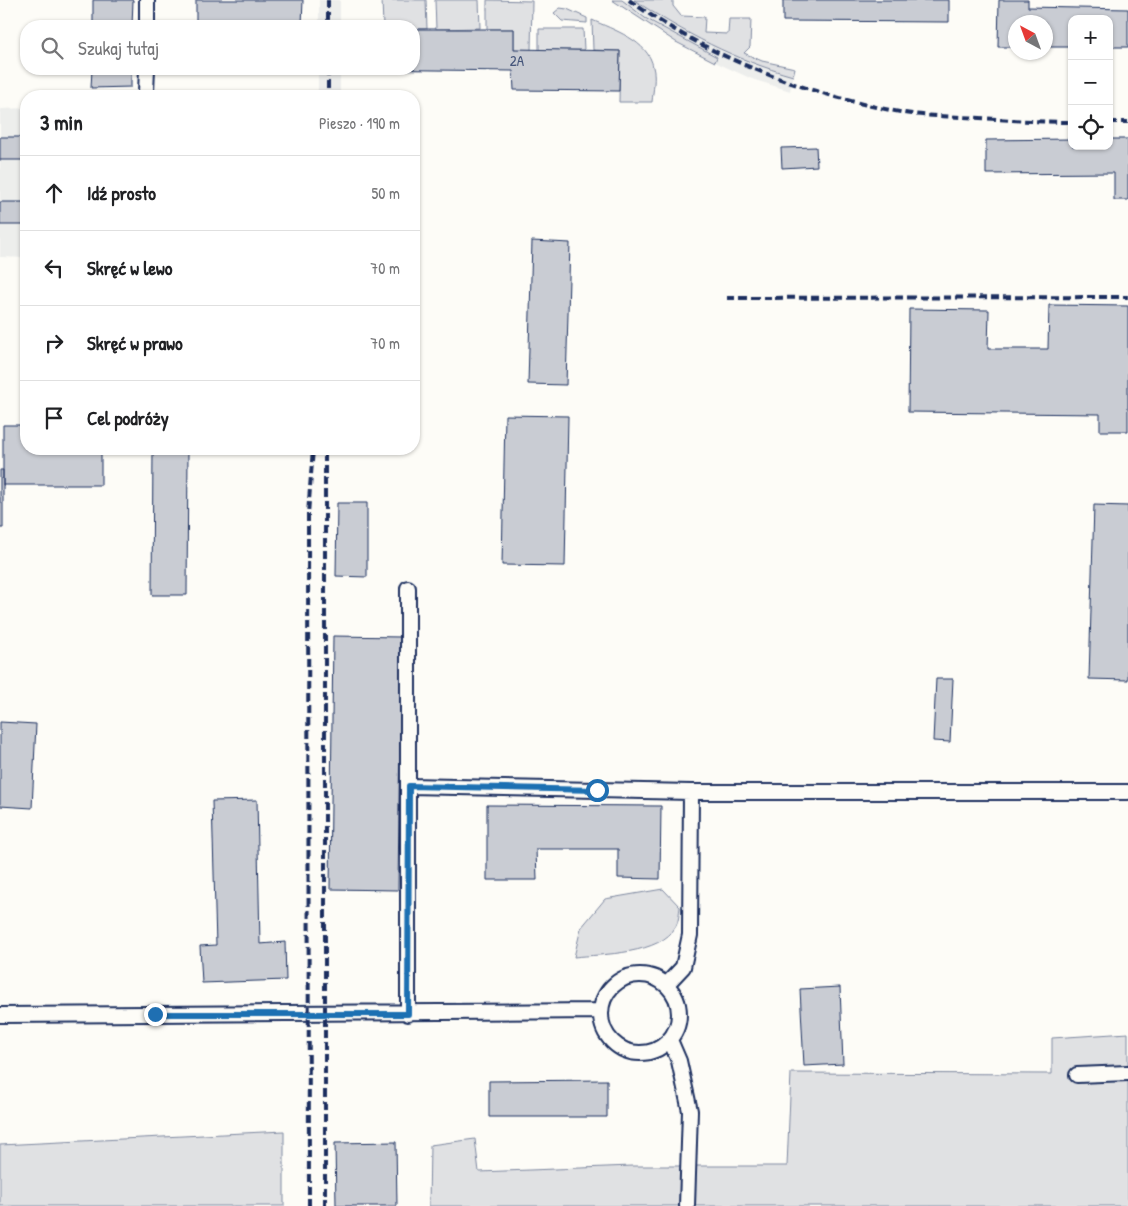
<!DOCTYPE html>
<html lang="pl">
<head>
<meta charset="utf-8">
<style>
	body { margin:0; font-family:"Patrick Hand",sans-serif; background:#f2f2f2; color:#202124 }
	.controls { position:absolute; right:15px; top:15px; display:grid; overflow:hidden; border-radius:10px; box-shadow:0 1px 4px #0004 }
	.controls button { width:45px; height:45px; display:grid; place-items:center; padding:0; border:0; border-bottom:1px solid #e0e0e0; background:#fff; color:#202124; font:25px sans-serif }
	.compass { position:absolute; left:1008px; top:15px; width:45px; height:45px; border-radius:50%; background:#fff; box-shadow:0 1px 4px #0004; rotate:319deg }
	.stop { position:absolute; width:15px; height:15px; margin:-11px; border:4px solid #1f6fb2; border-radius:50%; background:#fff }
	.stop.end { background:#1f6fb2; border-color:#fff; box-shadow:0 1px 5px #0008 }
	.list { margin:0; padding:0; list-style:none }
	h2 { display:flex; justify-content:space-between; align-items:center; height:65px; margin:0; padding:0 20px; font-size:21px }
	h2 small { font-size:16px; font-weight:400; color:#757577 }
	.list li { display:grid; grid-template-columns:32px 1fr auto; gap:15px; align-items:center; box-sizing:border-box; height:75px; padding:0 20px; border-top:1px solid #e0e0e0 }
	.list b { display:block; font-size:19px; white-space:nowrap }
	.list em { font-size:16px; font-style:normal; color:#757577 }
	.icon { flex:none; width:28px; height:28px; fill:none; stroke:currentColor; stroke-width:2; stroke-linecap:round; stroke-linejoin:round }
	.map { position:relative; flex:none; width:1128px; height:1206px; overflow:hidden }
	.search { position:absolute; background:#fff; box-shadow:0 1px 4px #0004; left:20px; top:20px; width:400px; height:55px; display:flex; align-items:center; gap:12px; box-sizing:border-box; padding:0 18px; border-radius:20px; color:#757577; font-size:19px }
	.panel { position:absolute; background:#fff; box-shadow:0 1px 4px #0004; left:20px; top:90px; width:400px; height:365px; border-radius:20px }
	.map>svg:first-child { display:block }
	.built { fill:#edeeec }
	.green { fill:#e0e1e3; stroke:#7e88a0 }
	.building { fill:#c9ccd3; stroke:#1b2f5e }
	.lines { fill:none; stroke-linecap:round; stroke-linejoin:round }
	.service-casing { stroke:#1b2f5e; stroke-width:18 }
	.service { stroke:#fdfcf7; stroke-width:14 }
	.rail { stroke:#1b2f5e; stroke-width:4; stroke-dasharray:8 4; stroke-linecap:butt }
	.route { stroke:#1f6fb2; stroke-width:6 }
	.labels { text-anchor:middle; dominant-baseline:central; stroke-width:4; stroke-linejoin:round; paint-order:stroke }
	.number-label { font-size:15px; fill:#46567b }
</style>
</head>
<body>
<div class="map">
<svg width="1128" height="1206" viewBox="0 0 1128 1206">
	<rect width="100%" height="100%" fill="#fdfcf7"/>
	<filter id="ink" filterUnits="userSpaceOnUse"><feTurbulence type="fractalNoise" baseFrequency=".02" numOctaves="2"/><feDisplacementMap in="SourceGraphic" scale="10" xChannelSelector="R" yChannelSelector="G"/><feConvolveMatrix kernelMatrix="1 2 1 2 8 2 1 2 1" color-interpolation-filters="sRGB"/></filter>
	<g filter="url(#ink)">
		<path class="built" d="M319,0H340V26H319Z
			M612,0H649L709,36L743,53L762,61L795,68L790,91L752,79L704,57L653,28Z
			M318,69H340V96H318Z
			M26,108V258L0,257V109Z"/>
		<path class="green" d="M382,0H426L427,29H414V26H383Z
			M435,0H479L480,28L436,29Z
			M487,0L532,1L531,50L514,49V29H487Z
			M612,0H622L645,18L717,57L715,62L676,42Z
			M634,0H673V6L681,16L705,17L704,33L728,34L729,19H751L750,47L744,53L762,61L795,68L793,76C735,60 684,33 634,0Z
			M560,8L567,9L587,18V23L562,21L554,13Z
			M592,20C612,29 649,41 653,67C656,77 653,91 652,102H619L620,51L593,50Z
			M539,29H583L584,50H539Z
			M663,889L680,907C679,913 679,921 676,926C661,955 602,954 574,957L581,928L605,899Z
			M1128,1033V1206H429L430,1145L475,1139L479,1172L632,1166H787L791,1073L1052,1074V1038Z
			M284,1131V1206H0V1145Z"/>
		<path class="building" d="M93,0H133L132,26H93Z
			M196,0H303L302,24L196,23Z
			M783,0H949V22L783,21Z
			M999,0H1028V7L1128,9V47H1109V19H1072V47H1046V22H1016V47H998Z
			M414,29H514V49L620,51L619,91L514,90L513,71L358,69H414Z
			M92,69H131V87L91,88Z
			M0,137H26V160H0Z
			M1072,139V146H1109V139H1128V200H1114V173L986,174V140Z
			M816,147L817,166L782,168L781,148Z
			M0,202H26V225H0Z
			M532,241L570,243L566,385L528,384Z
			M1049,305L1128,306V431H1100V414L908,412L909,309L989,310L988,349H1048Z
			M505,415L568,416L565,566L502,565Z
			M3,425H26V449H101V485H3Z
			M153,449H188L187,595H152Z
			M0,470H3V528H0Z
			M337,503H367V577L336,576Z
			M1094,505L1128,506V680L1089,679Z
			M333,636L401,637L398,890L330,889Z
			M936,679H953L950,742L933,741Z
			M0,722L36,724L32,808L0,806Z
			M257,800L260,944L285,942L286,980L202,983L200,946L216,945L212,801Z
			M487,805L661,806L660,879L618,878V849H536L537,880H487Z
			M840,987L843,1064L804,1066L800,989Z
			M607,1080V1117H489V1081Z
			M396,1142L397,1206H336L335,1143Z"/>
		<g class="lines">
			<defs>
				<path id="service" d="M147,26V0
					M146,92L147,69
					M408,588V1014
					M409,786L691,792H1128
					M601 1014a39 39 0 1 1 78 0a39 39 0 1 1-78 0Z
					M667,984L683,967L690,935L691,792
					M0,1015L601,1011
					M670,1040L679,1061L690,1111L687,1206
					M1077,1075L1128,1073"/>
			</defs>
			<use href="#service" class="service-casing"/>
			<use href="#service" class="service"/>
			<path class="rail" d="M328,0V26
				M629,0C709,58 808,95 905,113C923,116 943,116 962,117C998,119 1035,122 1072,122
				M328,69V96
				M1109,122H1128
				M727,298L1128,297
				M309,1206L308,514L313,449
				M325,1206V449"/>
		</g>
	</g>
	<g class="lines" filter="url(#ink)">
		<path class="route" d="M155,1014H408L409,786L597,790"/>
	</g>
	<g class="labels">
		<g class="number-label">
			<text x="517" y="60">2A</text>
		</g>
	</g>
</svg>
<div class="controls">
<button>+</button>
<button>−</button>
<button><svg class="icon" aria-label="locate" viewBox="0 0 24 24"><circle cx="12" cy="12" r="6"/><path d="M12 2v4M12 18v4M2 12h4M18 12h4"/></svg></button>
</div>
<svg class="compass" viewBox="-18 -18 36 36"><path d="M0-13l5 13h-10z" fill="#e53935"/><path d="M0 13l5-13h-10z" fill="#757577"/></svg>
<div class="stop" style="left:597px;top:790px"></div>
<div class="stop end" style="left:155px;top:1014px"></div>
<div class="search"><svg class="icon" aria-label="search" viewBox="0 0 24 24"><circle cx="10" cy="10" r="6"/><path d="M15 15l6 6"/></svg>Szukaj tutaj</div>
<section class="panel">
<h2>3 min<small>Pieszo · 190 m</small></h2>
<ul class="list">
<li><svg class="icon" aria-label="ahead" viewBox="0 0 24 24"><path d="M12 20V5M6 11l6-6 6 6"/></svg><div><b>Idź prosto</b></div><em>50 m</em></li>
<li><svg class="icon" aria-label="left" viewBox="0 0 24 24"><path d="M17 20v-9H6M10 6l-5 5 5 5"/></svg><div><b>Skręć w lewo</b></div><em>70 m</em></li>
<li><svg class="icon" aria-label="right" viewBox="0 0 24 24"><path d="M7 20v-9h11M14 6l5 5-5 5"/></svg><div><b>Skręć w prawo</b></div><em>70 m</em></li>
<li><svg class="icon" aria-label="arrive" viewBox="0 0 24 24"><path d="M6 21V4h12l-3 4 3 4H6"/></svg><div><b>Cel podróży</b></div></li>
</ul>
</section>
</div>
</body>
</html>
